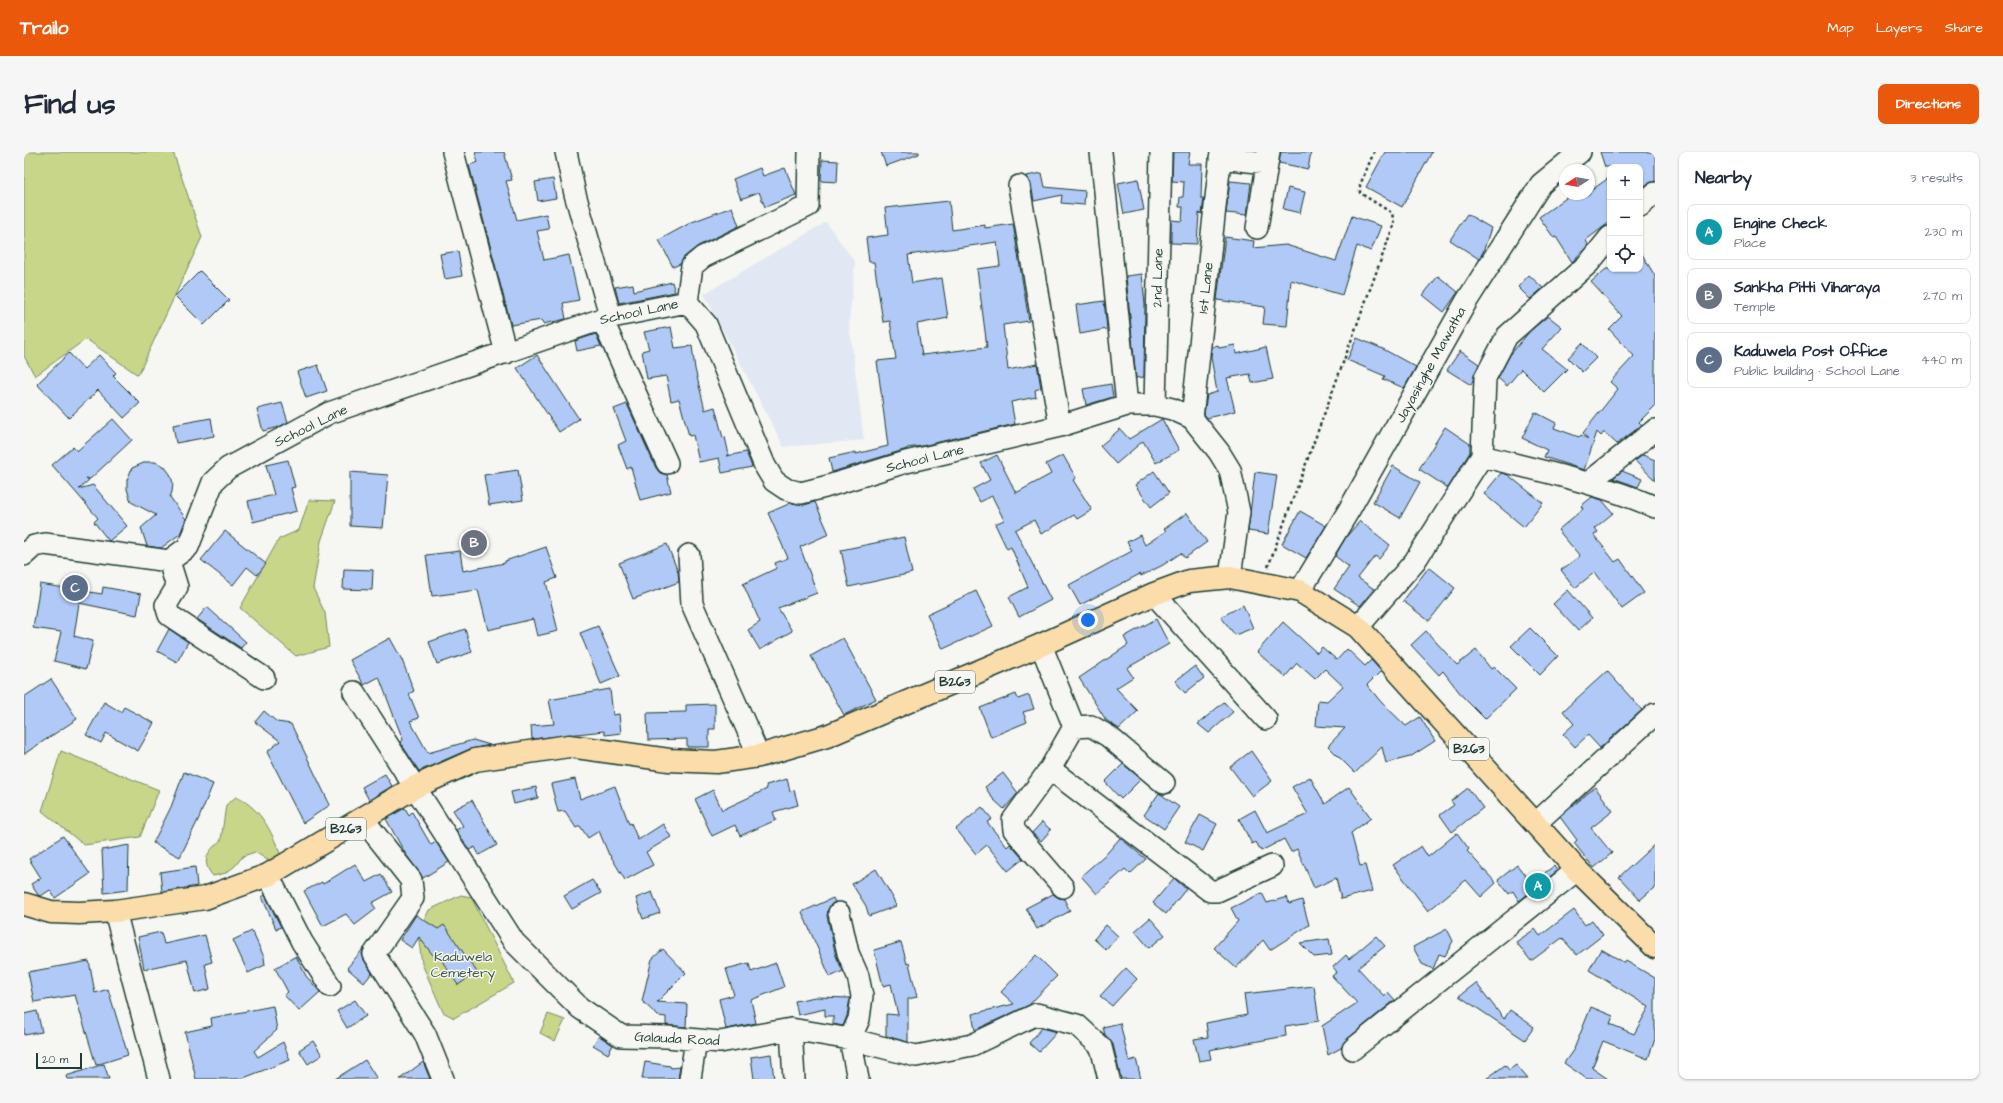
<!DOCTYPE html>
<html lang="en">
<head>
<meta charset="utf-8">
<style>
	body { margin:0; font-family:"Architects Daughter",sans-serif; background:#f6f6f7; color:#1f2937 }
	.controls { position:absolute; right:12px; top:12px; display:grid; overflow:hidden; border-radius:8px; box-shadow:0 1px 3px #0004 }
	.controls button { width:36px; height:36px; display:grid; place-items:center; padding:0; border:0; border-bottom:1px solid #e0e1e3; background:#fff; color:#1f2937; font:20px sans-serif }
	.compass { position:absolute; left:1535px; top:12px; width:36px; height:36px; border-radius:50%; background:#fff; box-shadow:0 1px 3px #0004; rotate:259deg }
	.scale { position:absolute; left:12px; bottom:10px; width:46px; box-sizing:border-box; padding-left:4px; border:2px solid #1f3d34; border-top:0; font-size:11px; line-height:14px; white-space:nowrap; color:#1f3d34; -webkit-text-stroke:3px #f6f6f2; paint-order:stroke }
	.you { position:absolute; left:1064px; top:468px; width:14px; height:14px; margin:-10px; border:3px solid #fff; border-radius:50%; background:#1a73e8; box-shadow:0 0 0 6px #1a73e833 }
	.badge { display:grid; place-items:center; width:26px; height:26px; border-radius:50%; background:#ea580c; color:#fff; font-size:13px; font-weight:700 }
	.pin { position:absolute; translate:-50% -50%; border:2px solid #fff; box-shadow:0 1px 4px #0006 }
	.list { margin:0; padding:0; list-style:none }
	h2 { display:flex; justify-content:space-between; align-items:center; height:52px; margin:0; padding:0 16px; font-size:17px }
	h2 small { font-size:13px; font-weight:400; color:#747a83 }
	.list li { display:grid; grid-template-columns:26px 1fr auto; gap:12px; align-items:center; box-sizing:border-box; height:56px; margin:0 8px 8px; padding:0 8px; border:1px solid #e0e1e3; border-radius:8px }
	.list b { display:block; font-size:15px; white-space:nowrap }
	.list p { margin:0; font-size:13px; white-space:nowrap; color:#747a83 }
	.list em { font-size:13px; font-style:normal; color:#747a83 }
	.icon { flex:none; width:22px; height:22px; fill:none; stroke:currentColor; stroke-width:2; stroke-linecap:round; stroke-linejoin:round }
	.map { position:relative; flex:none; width:1631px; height:927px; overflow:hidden; border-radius:8px }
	header { display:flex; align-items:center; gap:24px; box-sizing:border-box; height:56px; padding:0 20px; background:#ea580c; color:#fff }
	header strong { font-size:19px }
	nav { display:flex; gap:22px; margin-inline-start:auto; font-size:14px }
	.intro { display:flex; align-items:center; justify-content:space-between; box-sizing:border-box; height:96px; padding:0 24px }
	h1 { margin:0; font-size:28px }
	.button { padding:10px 18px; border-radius:8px; background:#ea580c; color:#fff; font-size:14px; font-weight:700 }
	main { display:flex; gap:24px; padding:0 24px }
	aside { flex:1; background:#fff; border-radius:8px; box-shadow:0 1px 3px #0004 }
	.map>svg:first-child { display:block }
	.built { fill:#e1e8f4 }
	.green { fill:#c8d68a; stroke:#748a5f }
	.building { fill:#b1c9f7; stroke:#1f3d34; fill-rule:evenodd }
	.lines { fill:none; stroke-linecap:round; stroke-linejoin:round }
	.minor-casing { stroke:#1f3d34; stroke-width:24 }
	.major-casing { stroke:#1f3d34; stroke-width:25 }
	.path { stroke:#1f3d34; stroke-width:2.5; stroke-dasharray:3 3; stroke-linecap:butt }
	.minor { stroke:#f6f6f2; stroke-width:21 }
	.major { stroke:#fbddab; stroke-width:22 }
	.labels { text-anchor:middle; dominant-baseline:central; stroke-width:3; stroke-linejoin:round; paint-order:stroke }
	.shield { fill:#f6f6f2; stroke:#60746d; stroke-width:1 }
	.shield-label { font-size:13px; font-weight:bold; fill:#1f3d34 }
	.street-label { font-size:14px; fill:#1f3d34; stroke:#f6f6f2 }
	.park-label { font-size:14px; fill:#415c45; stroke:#f6f6f2 }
</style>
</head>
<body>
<header>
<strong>Trailo</strong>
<nav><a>Map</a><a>Layers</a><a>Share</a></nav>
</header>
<div class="intro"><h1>Find us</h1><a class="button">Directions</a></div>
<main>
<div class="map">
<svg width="1631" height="927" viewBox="0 0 1631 927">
	<rect width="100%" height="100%" fill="#f6f6f2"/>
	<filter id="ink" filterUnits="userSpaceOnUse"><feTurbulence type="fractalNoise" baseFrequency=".025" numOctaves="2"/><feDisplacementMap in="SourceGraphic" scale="8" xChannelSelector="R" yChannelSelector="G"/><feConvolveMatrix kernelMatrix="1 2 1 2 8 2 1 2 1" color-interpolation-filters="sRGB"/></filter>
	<g filter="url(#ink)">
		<path class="built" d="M802,70L831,110L825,171L840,288L760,295L680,142Z"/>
		<path class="green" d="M0,0H149L178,85L114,223L62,187L11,224L0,204Z
			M285,348L311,349L297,389L289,436L301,461L305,495L272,504L216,456L255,387L275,378Z
			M37,599L135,638L116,685L60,693L18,659Z
			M212,645C239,657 249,683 259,709L251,713L231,700L219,704L211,714L202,721L189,724C176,709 184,699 197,688L202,653Z
			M437,743L447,745L490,831L430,866L419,860L398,812L394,782L405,758Z
			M524,862L541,868L531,889L516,881Z"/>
		<path class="building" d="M451,0H480L488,28L482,29L493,68L522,62L525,77L513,79L520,108L545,103L555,148L539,151L542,167L519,172L518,168L487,173L445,13L454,10Z
			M857,0H895V2L862,14Z
			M1149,0H1166L1164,12H1178L1177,46H1180L1178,62L1175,61L1173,92L1147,91V68L1158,69L1159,55H1155L1156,45H1159L1160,30L1148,29Z
			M1257,0H1287L1284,17L1255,11Z
			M1361,0H1408L1378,55L1342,35Z
			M1576,0H1631V29L1623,32L1616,38V15H1581Z
			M798,8L814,9L813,30L797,29Z
			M736,16L739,24L761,16L772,43L741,55L735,40L717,47L709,27Z
			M1018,21L1021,35L1061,39L1060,53L1037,51L1038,43L1010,49L1007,32L1002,24Z
			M1586,25V70L1562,88L1564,93L1548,110L1532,85L1530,86L1515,65L1548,42H1565V40Z
			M529,27L532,46L514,49L511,30Z
			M1114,27L1120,58L1100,62L1094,31Z
			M1206,29L1227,31L1223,63L1202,61Z
			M1264,36L1281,40L1276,61L1259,57Z
			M925,49L928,78L961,73V76L989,72L1005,169L979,173L984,218L1013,212L1017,236L1011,238L1012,245L987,250L991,272L898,294L883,296V297L808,320L805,306L832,300V302L864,294L853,209L872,207L866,169L859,170L850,110H845L842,86L864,83L861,56ZM973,90L976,114L953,117L963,195L898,203L893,172L924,166L918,126L888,131L884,103Z
			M708,55L715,74L674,94L660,105L656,112L649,115L635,88L668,70Z
			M1443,62L1467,76L1459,100L1455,107L1426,88Z
			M1328,64L1357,74L1347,99L1333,94L1318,143L1267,128L1263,174L1239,172L1241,155L1193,148L1201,85L1230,89L1229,96L1262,93L1312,109Z
			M434,99L438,124L421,127L416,102Z
			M1616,99L1631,124V254L1615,270L1618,273L1593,292L1580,280L1577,284L1573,280L1560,318L1520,305L1523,298L1498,286L1511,260L1532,271L1530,276L1555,285L1557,283L1564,287L1559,281L1594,237L1586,230L1610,204L1585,177L1598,164L1567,130L1582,117H1616Z
			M176,119L205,148L180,173L151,144Z
			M1118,122L1121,153L1120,225L1112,226L1102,124Z
			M1505,123L1519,136L1506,147L1494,135Z
			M1414,124L1434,140L1420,160L1399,143Z
			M648,130L651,140L595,151L591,135L609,132L610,139Z
			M1080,149L1083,177L1056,182L1052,153Z
			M1524,164L1538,175L1518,197L1543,217L1520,240L1497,217L1483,234L1474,226L1486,203L1506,179Z
			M647,175L651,196L668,194L671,217L681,258L691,255L699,286L701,285L705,303L703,304L722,300L728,315L698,321L695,306L675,310L669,283L665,284L655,247L647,249L642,224L623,227L618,199L625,197L620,180Z
			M572,182L577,194L553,199L551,189Z
			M1333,186L1359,197L1392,215L1380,236L1359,227L1361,224L1323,208Z
			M1558,191L1572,206L1558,220L1544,206Z
			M1194,193L1195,196L1211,193L1212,202L1242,195L1249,227L1228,231L1226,222L1203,226L1211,259L1183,266L1180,262L1183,243L1193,240L1187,205L1188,195Z
			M1436,199L1455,212L1447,233L1423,218Z
			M45,201L60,217L75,203L92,221L89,224L116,251L100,266L74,238L45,266L13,232Z
			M513,203L555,267L535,280L493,216Z
			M294,213L303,239L282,246L273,220Z
			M1087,232L1089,245L1062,253L1059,237Z
			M258,251L264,270L255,275L239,279L233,257Z
			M603,252L632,316L636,321L643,323L647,340L616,348L607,315L603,317L594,293L602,289L590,257Z
			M187,266L190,284L152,291L149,273Z
			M89,267L108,288L66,327L62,326L65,328L55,337L69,333L103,374L85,389L70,370L74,366L28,313L49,295L53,299Z
			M1138,267L1155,298L1132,311L1119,289L1092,312L1076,294L1096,277L1105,287Z
			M1421,275L1446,292V300L1424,336L1395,317Z
			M973,303L992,341L1027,322L1022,312L1039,303L1052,326L1049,328L1068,358L1053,367L1050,363L1017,382L1010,368L991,378L1027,448L995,465L985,445L1004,435L987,395L983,397L971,372L980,368L968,344L956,350L949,337L966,328L957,311Z
			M1619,303L1631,308V328L1611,309Z
			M264,308L271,335L267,336L273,359L229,370L224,349L250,343L242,313Z
			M122,310H131L140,314L146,322L149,331L148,340L146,345L162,367L156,382L137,396L123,394L117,376L132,363L107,350L103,337V328L108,316Z
			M1369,314L1396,330L1376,366L1349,350Z
			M494,318L499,348L465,353L460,323Z
			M1130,319L1145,341L1127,355L1111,333Z
			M1598,319L1618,327L1614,335L1589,326Z
			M326,320L364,323L359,376L326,374Z
			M1231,320L1253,323L1244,382L1224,379Z
			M1477,321L1484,323L1519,351L1500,375L1460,342Z
			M1568,345L1578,348L1589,361L1571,376L1574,380L1570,383L1591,410L1596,407L1620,441L1598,457L1571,420L1551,436L1537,418L1556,404L1534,378L1559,357L1557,354Z
			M791,350L805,382L776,395L793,441L754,456L768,479L736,498L724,478L736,470L719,432L753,416L751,411L764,406L744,361L767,351L780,353Z
			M1276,359L1302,374L1282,406L1258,392Z
			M1163,361L1183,390L1161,406L1157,401L1139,413L1117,424L1116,422L1056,453L1045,433L1108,399L1103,390L1116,383L1121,393L1142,379L1140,377Z
			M1336,369L1366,393L1355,407L1351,404L1334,426L1350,437L1336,454L1310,437L1325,415L1311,404L1322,385Z
			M201,379L242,412L233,423L223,415L209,433L177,408Z
			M880,385L888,421L825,435L817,398Z
			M643,392L654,420L655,430L609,447L595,411Z
			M522,395L533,426L522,430L534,479L513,484L509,467L464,478L454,438L408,444L402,403L436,399L439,419L481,411V409Z
			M1405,415L1431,436L1405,469L1379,449Z
			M320,417L349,418L348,438L319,437Z
			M16,432L78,442L79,435L117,442L113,463L55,451L50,484L69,489L62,517L30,509L37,480L9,476Z
			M1544,438L1568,466L1554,479L1529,452Z
			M952,439L969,474L919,497L903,462Z
			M1219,453L1229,476L1211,483L1197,465Z
			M183,455L222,490L217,496L173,467Z
			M1132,467L1145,492L1103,516L1109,525L1092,536L1114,559L1095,577L1082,568L1055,526L1104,493L1100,485Z
			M1259,470L1293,501L1298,495L1313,508L1323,497L1341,514L1347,508L1357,519L1343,533L1357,550L1382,574L1396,565L1411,589L1386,605L1362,611L1358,595L1331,621L1304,594L1321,576L1292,574L1294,548L1303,549L1319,534L1301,517L1291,527L1273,511L1261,525L1233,500Z
			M574,474L596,524L577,532L556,481Z
			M1506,476L1534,504L1516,523L1487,494Z
			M145,477L164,490L153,510L133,499Z
			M441,477L448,500L413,512L405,490Z
			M1402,479L1433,513L1452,498L1467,517L1470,515L1492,537L1461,567L1439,545L1419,519L1415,523L1387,493Z
			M366,486L378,508L390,539L385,542L395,566L386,569L404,601L449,588L466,593L446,597L395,619L376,590L379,588L355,525L340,533L326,508Z
			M819,486L852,547L820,563L787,504Z
			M1171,514L1180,526L1161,541L1151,529Z
			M1583,519L1618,558L1576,596L1564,583L1551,595L1539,582L1550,572L1539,559Z
			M27,527L53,567L0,602V545Z
			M586,537L589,563L595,562L597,581L581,583L580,579L508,587L507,574L530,572L525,548Z
			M992,542L994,547L1005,543L1010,557L999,560L1003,570L967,585L956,556Z
			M80,550L97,560L100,555L130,571L114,599L82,581L77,591L62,583Z
			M1200,550L1209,560L1185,581L1174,572Z
			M691,552V577H685V595H663V587L624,588L623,561L662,560V553Z
			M240,559L253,570L267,572L306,653L279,671L243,600L256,589L231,570Z
			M1227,599L1248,629L1228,644L1206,615Z
			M1099,612L1117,627L1097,647L1081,630Z
			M160,620L189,632L175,666L156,705L129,691L147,655Z
			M979,621L994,641L980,657L969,647L961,635Z
			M361,622L368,634L345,648L338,635Z
			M1286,625L1301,652L1325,635L1347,666L1327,681L1336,714L1341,713L1348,739L1317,747L1312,726L1290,736L1273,697L1267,700L1260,687L1237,699L1232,690L1228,692L1215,667L1231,658L1243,681L1284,662L1268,635Z
			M551,627L556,647L591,634L605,672L607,671L614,688L639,672L647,685L622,700L629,713L601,728L586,703H585L575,679L564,686L556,674L552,676L541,659L534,660L527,632Z
			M763,627L766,639L770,638L774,653L749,660L752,668L716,684L711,673L688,684L671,647L689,638L698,658L743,637L742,633Z
			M512,635L514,646L490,652L487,640Z
			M1571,635L1589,659L1567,676L1588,701L1570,716L1550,691L1553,688L1536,665Z
			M1444,636L1459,656L1428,680L1416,663L1430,653L1427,649Z
			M1135,641L1155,655L1140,677L1120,663Z
			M448,648L473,693L455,703L451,695L445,698L432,678L439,674L429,658Z
			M958,655L968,667L963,670L983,695L986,692L999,707L984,719L963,693L952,702L932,677Z
			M381,656L385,663L388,660L407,693L412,690L425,710L399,726L381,701L362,667Z
			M1176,663L1193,672L1179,699L1161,690Z
			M1018,670L1027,678L1017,689L1008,681Z
			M1433,681L1445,697L1443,699L1472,731L1457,745L1442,728L1404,759L1369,713L1397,694L1404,705Z
			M39,684L66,722L31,746L26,738L17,744L14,743L7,732L17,726L5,707Z
			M1096,686L1122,707L1106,722L1101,717L1073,742L1057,724L1084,700Z
			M1631,692V735L1616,748L1595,725Z
			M105,693L104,738L80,741L78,698Z
			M331,712L342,730L357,722L368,740L348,751L352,757L331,773L322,762L299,774L280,739L298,730L299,732Z
			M1493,713L1507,731L1530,714L1533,719L1495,749L1489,739L1485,742L1474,728Z
			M171,715L173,734L138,740L136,720Z
			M852,717L868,744L872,754L845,764L842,754L828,732Z
			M1150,726L1162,737L1142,762L1129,751Z
			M568,728L577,741L548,757L540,744Z
			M628,740L636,761L619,767L612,746Z
			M1238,741L1243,751L1263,745L1265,752L1278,748L1285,773L1246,798L1239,788L1212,816L1190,796L1214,769L1207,756Z
			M1029,742L1035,746L1040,747L1046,759L1013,777L1002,756Z
			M241,743L257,775L252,777L238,745Z
			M809,746L811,750L804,757L803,764L812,804L819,819L806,825L778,760Z
			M1550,758L1561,773L1568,768L1579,783L1553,803L1538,786L1507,809L1492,790L1511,777L1516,784Z
			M392,763L414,777L420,773L453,820L434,833L414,803L411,806L395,785L388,796L376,788Z
			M1126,766L1141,783L1125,796L1111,779Z
			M1082,773L1094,784L1082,798L1070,787Z
			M1423,777L1429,789L1421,804L1415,802L1409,817L1398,812L1389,795Z
			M228,779L240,805L241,813L224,821L209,788Z
			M137,780L140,792L181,783L188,810L181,812L186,837L171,841L163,808L120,817L114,785Z
			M1352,784L1361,794L1334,816L1360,844L1364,840L1371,848L1322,888L1317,896L1304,903L1298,874L1333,851L1308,824L1313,820L1309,815L1322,803L1325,807Z
			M1305,787L1308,803L1290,805L1276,791Z
			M877,790L883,812L885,811L893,845L884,847V890L862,884V862L874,863L867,832L859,834L850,798Z
			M340,796L338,802L340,808L348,821L340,831L323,816Z
			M639,797L662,821L633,850L663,852L662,875L642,873V865L634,864L618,849L628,807Z
			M1577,797L1601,811L1602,809L1631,826V887L1624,907L1579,889L1568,916L1584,927H1563L1540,911L1550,897L1567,855L1589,864L1586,872L1610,882L1625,855L1565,818Z
			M1012,803L1033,824L1005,853L951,878L948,862L990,852L977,840Z
			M272,804L282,824L296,840L275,859L260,843L264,840L251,816Z
			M65,809L71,841L84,837L104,903L72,913L51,843L10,850L4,820Z
			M725,811L727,820L752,811L760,835L727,848L732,871L702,877L695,847L710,843L702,817Z
			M1102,816L1113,827L1088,854L1076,844Z
			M1452,831L1480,867L1486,858L1510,875L1501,888L1435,844Z
			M1290,834L1295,869L1261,874L1262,884L1185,898L1187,907L1175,909L1170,887L1184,885L1182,871L1223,863L1220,842Z
			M791,845L826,846L823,864L819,874L809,872V864H801V857L774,863L771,849Z
			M331,848L342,864L323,876L313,859Z
			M249,854L253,878L230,899L234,905L259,890L266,908L217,927H172L161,880L188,874L187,866Z
			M13,859L18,880L0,883V862Z
			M1096,871L1105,909L1112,907L1117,927H1097L1089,892L1081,883L1079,875Z
			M1018,876L1033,880L1015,900L1005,891Z
			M575,884L589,893L584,902L569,893Z
			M289,889L298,903L284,912L275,898Z
			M747,902L750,927H730L727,905Z
			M341,908L353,927H311Z
			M399,910L406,927H376Z
			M621,910L646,914L647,916L656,915L654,927H618Z
			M80,912L85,927H43L42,924Z
			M1481,913L1485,918L1492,913L1504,927H1462Z"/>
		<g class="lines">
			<defs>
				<path id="minor" d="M429,0L482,201
					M542,0L551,42L587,166
					M1077,0L1103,253
					M1196,6L1243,11
					M995,34L1036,274
					M1616,54L1631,41
					M1233,76L1245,0
					M663,150L668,114L679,105L784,54L785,0
					M578,167L643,311
					M1131,253L1137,0
					M1168,266L1197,0
					M1458,304C1516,319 1576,331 1631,355
					M1564,331L1631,278
					M0,403L10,394L21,392L145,409L164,395L189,330L204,316L305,261L578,167L663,150L682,172L741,314L750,329L762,337L777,341L801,335L882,310L1036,274L1103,253H1131L1148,257L1168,266L1195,300L1206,318L1215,360L1206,425
					M665,403L668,452L735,604
					M145,409L153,435L142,453L145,463L240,526
					M1276,439L1325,358L1442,150L1517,32L1556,0
					M1130,442L1242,567
					M1334,475L1391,409L1458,304L1461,226L1483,184L1565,111L1586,85
					M1017,493L1050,575L1026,617L989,668L990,678L1039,735
					M330,540L490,790L556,856L597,884L643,885L696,890L767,877L826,887L892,904L948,893L1013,862L1053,873L1077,895L1085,927
					M1050,575L1067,574L1084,584L1140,631
					M1026,617L1186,739H1193L1248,714
					M339,667L387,728L389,746L350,802L401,882L419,927
					M1512,671L1631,562
					M244,723L278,790L306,834
					M91,759L135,927
					M815,761L824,801L834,824L838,844L835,867L826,887L834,927
					M767,877L770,927
					M1329,897L1553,718
					M666,927L672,888"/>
				<path id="major" d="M0,752L27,760L55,761L91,759L181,746L244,723L391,635L451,608L545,594L645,608L692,610L735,604L803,584L1017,493L1130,442L1165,429L1206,425L1276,439L1334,475L1553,718L1631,795"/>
			</defs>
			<use href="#minor" class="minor-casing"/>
			<use href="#major" class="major-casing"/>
			<path class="path" d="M1244,415L1370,72L1368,61L1336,41V33L1350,0"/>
			<use href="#minor" class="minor"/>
			<use href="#major" class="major"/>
		</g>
	</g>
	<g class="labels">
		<g class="shield">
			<rect x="911" y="519" width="40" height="22" rx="3"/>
			<rect x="1425" y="586" width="40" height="22" rx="3"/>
			<rect x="302" y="666" width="40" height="22" rx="3"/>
		</g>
		<g class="shield-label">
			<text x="931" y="530">B263</text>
			<text x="1445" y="597">B263</text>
			<text x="322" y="677">B263</text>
		</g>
		<g class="street-label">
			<text transform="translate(1134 126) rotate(-89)">2nd Lane</text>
			<text transform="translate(1182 136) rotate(-84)">1st Lane</text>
			<text transform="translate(615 160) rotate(-12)">School Lane</text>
			<text transform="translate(1407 213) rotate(-61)">Jayasinghe Mawatha</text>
			<text transform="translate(287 274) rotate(-26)">School Lane</text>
			<text transform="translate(901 307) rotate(-14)">School Lane</text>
			<text transform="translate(653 887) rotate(3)">Galauda Road</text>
		</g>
		<g class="park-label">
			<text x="439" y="805">Kaduwela<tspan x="439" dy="16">Cemetery</tspan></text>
		</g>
	</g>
</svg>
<div class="controls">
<button>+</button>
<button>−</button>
<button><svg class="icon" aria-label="locate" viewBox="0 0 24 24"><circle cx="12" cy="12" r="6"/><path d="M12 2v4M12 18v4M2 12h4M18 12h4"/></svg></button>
</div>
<svg class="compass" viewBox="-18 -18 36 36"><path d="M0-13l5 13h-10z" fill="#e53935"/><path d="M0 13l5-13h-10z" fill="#747a83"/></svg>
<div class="scale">20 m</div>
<div class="you"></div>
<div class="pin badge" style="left:1514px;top:734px;background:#0f9aa8">A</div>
<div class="pin badge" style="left:450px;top:391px;background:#6b7280">B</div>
<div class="pin badge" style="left:51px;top:436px;background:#5c6f8a">C</div>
</div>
<aside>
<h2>Nearby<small>3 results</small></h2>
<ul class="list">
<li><span class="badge" style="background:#0f9aa8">A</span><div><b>Engine Check</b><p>Place</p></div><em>230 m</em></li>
<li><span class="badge" style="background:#6b7280">B</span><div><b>Sankha Pitti Viharaya</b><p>Temple</p></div><em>270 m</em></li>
<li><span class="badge" style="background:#5c6f8a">C</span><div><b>Kaduwela Post Office</b><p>Public building · School Lane</p></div><em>440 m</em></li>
</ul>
</aside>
</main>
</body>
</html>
